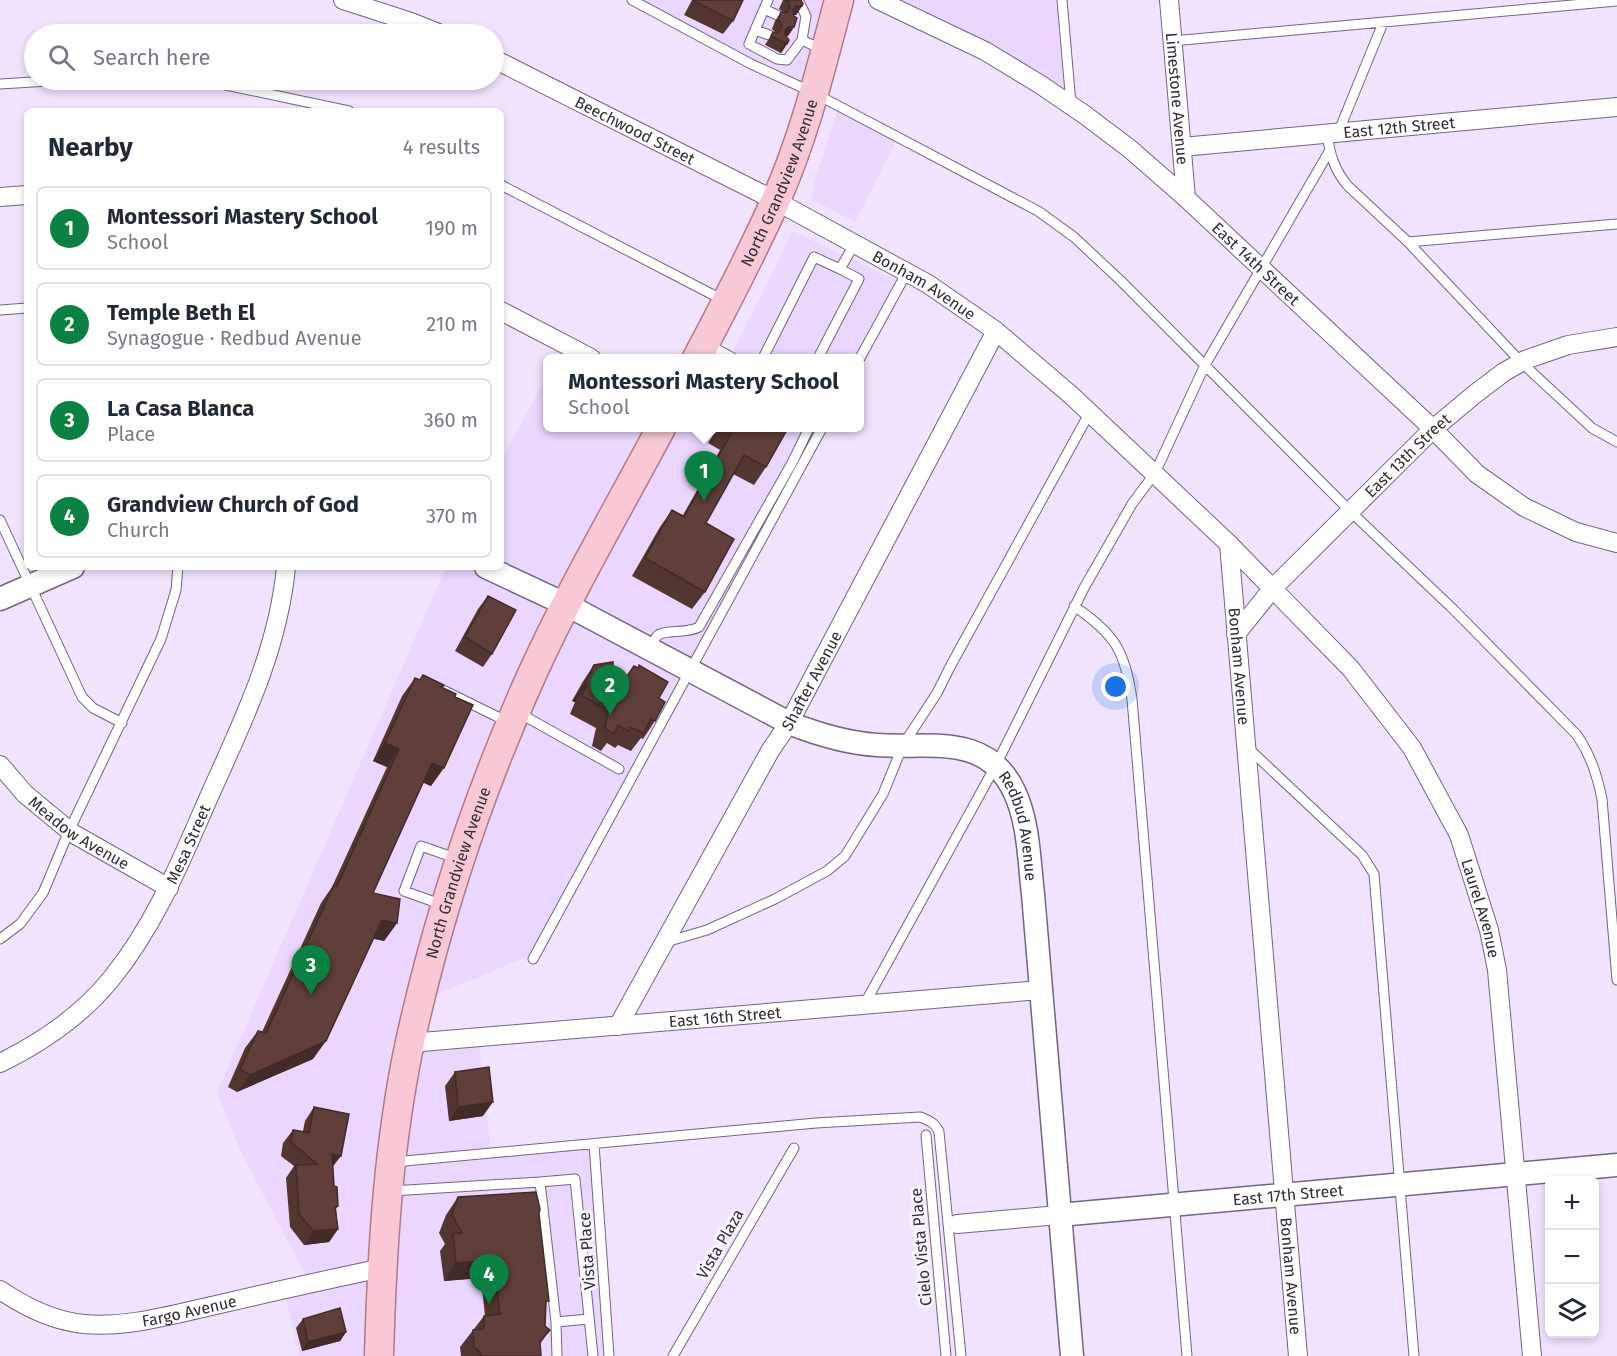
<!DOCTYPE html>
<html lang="en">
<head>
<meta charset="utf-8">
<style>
	body { margin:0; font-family:"Fira Sans",sans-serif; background:#f2f2f3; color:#1f2937 }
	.controls { position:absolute; right:18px; bottom:18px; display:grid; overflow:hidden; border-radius:9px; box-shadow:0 3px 9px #0003 }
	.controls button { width:54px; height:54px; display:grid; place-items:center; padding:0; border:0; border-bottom:2px solid #e0e1e3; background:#fff; color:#1f2937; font:30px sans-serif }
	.you { position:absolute; left:1116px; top:687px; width:21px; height:21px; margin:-15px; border:4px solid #fff; border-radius:50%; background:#1a73e8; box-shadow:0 0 0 9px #1a73e833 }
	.badge { display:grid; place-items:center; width:39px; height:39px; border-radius:50%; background:#0b8043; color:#fff; font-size:20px; font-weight:700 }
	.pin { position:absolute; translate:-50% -50px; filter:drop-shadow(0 2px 3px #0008) }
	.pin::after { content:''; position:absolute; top:32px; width:21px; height:18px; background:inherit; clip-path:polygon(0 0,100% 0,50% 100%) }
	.popup { position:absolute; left:543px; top:354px; width:321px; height:78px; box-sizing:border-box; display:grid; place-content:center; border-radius:9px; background:#fff; filter:drop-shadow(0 2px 4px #0005); font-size:20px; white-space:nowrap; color:#747a83 }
	.popup b { font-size:22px; color:#1f2937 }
	.popup::after { content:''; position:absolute; left:50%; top:100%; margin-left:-12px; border:12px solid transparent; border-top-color:#fff }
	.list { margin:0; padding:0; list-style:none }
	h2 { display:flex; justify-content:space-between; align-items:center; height:78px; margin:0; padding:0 24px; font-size:26px }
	h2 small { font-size:20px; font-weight:400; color:#747a83 }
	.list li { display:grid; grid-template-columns:39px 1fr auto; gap:18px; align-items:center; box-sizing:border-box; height:84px; margin:0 12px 12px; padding:0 12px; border:2px solid #e0e1e3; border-radius:9px }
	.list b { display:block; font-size:22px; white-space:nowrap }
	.list p { margin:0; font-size:20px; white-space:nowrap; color:#747a83 }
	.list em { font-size:20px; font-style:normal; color:#747a83 }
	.icon { flex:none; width:33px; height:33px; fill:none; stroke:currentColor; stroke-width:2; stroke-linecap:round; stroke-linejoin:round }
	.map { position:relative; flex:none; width:1617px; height:1356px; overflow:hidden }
	.search { position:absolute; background:#fff; box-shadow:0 3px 9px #0003; left:24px; top:24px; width:480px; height:66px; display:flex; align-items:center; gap:15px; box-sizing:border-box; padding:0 21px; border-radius:33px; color:#747a83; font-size:22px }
	.panel { position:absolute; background:#fff; box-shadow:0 3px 9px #0003; left:24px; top:108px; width:480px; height:462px; border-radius:9px }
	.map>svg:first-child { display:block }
	.built { fill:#ebd6fe }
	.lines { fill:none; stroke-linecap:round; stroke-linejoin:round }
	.service-casing { stroke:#736481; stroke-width:11 }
	.minor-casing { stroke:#736481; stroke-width:20 }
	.tertiary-casing { stroke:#736481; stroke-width:25 }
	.primary-casing { stroke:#b0798b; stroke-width:31 }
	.service { stroke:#fff; stroke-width:9 }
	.minor { stroke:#fff; stroke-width:18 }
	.tertiary { stroke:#fff; stroke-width:22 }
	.primary { stroke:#f8c8d4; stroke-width:28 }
	.wall { fill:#533532 }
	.shaded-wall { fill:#432b29 }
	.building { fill:#603e3a; stroke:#432b29; stroke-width:1.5 }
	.labels { text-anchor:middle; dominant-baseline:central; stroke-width:6; stroke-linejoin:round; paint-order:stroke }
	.street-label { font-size:16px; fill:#322b38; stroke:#f8f5fc }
</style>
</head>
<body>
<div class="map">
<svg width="1617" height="1356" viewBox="0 0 1617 1356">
	<rect width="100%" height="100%" fill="#f1e3fe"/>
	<path class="built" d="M632,0H838L814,93Z
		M880,0H1056L1065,101Z
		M838,108L897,140L855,222L811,199L814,183Z
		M793,231L896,280L853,358H730Z
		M548,374V428H816L529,956L420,1001L410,1043L478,1038L491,1153L592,1147L609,1356H299L284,1290L309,1282L239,1148L217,1092L446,567H501V461Z"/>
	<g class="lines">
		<defs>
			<path id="service" d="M632,0L751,64L814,93L1038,211L1074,237L1121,281L1350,511L1454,610L1577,735C1591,756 1597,775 1602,799L1617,980
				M768,0L749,44L777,59L787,60L802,40L823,50
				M798,0L806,16L802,40
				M1062,0L1071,104
				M764,9L777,15
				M756,30L769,35
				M1172,41L1617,1
				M202,80L349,111
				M0,84L65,80
				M1338,133L1383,23
				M1327,134C1330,154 1334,170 1348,186L1408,242L1521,362L1592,428L1617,442
				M501,185L723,300
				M1408,242L1617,224
				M0,310L27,308
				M709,345L733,358
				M763,358L814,257L840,269L855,243
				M818,358L859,279L840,269
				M860,358L907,272
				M0,520L82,697L93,708L122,723
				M1074,606C1116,635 1124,650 1132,699L1187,1356
				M651,650C653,646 654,639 657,636C663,629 688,634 699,627L792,463L809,428
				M445,691L508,722
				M519,713L619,769
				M1247,747L1362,855L1374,874L1414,1356
				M443,905L404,891L421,846L458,859
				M0,939L20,924L43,893L69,831L161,639L176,590L178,567
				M666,942L707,930L775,899L827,871L845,856L883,794L903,745L937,693L951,665L1090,412
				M533,959L822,428
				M864,1005L996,765L1084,588L1132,504L1155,473L1205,365L1330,150
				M926,1135L946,1356
				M594,1144L609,1356
				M394,1162L816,1123L920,1117C928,1120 936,1123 939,1132L961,1356
				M540,1182L575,1179L593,1356
				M391,1191L540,1182L556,1322L557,1356
				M556,1322L589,1319
				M673,1356L794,1148"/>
			<g id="minor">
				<path d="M343,0L411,22L441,34"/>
				<path id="s1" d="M878,0L985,51L1041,85L1085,115L1130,149L1186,198L1433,429L1477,474L1524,507L1576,532L1617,543"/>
				<path id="s2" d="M1169,0L1186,198"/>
				<path id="s3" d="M494,59L776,201L928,284L996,331L1072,396L1229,544L1298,1356"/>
				<path id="s4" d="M1182,147L1617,107"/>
				<path d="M0,197L27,195"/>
				<path d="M501,311L591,358"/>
				<path id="s5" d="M1229,544L1351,669L1412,748L1459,835L1489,930L1497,970L1532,1356"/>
				<path id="s6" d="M1236,634L1273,588L1433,429L1475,394L1504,372L1525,360L1568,345L1617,337"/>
				<path id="s7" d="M0,765L25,794L72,833L169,888"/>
				<path id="s8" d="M618,1026L770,751L789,723L996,331"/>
				<path id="s9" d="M410,1043L1040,990"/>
				<path id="s10" d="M0,1063C43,1042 81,1016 111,979C155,925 181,861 208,799C242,723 278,651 286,567"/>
				<path d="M957,1224L1059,1215"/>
				<path id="s11" d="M0,1290C25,1307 53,1321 84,1324C128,1328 174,1314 216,1305C271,1292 326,1280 382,1268"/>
			</g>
			<g id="tertiary">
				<path id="s12" d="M486,567L567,605L789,723C817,734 846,743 877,745C929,749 986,732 1014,791C1029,822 1029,861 1033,894L1072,1356"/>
				<path d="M0,599L73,567"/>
				<path id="s13" d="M1059,1215L1617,1165"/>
			</g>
			<g id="primary">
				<path id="s14" d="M697,358C724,307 751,255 775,202C804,138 821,68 839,0"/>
				<path id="s15" d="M379,1356C382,1251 388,1145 410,1042C438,915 479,791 533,672C571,589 618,509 661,428"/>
			</g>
		</defs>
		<use href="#service" class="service-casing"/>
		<use href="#minor" class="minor-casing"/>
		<use href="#tertiary" class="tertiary-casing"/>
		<use href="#primary" class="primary-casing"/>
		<use href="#service" class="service"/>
		<use href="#minor" class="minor"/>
		<use href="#tertiary" class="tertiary"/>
		<use href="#primary" class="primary"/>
	</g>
	<path class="wall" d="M692,0H743L733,21L723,34L684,15Z
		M783,0H801L802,6L796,15H794V27L788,36H785L787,44L781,53L765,45L773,32H775L772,29L775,21L781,12H783L779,9Z
		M717,428H788L766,467L754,485L733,474L706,523L705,592L692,609L632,576L660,527L672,510L683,515L720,450L708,443Z
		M488,596L492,654L483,667L455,651L478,609Z
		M594,665L613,696L659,698L655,721L643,739L641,738L631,751L618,745L615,748L607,743L601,751L592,746L596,728L570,714L575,702L572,701L582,683Z
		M415,678L420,680L444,685L442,688L431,786L423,782L373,893L397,923L384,941L373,938L313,1059L237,1092L228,1087L245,1048L258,1031L262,1032L321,903L332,887L387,767L373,761L402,696Z
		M455,1072L483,1116L449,1121L445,1086Z
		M314,1107L333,1167L334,1186L338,1206L336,1209L338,1229L329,1242L304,1245L290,1227L286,1178L294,1166L281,1156L283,1143L293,1130L303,1131L305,1121Z
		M458,1197L539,1214L546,1305L545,1326L550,1330L540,1344L541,1356H461L460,1347L484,1316H485L481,1278L444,1281L440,1251L445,1244L439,1233L446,1215Z
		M303,1319L346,1332L340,1341L302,1351L296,1328Z"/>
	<path class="shaded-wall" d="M796,6H802L796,15H789Z
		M789,27H794L788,36H783L785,30Z
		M785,43L787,44L781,53L779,52Z
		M585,683L587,685L575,702L572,701Z
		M385,743L399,749L387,767L373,761Z
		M432,763L444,768L431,786L419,781Z
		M382,920L397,923L384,941L369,938Z
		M326,1041L313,1059L237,1092L250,1075Z
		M493,1102L483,1116L449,1121L458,1107Z
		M332,1154L341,1156L331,1169Z
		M338,1229L329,1242L304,1245L313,1231Z
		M493,1260L481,1278L444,1281L456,1263Z
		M346,1332L340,1341L302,1351L308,1342Z"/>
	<path class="building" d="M694,0H743L733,21L694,1Z
		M786,0H801L803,4L802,6H796L793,10L794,16L797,18L794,27H789L785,30V35L789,40L787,44L771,36L773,32L777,33L781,29L782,24L778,20L781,12H787L790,8L789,3Z
		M724,428H788L766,467L744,455L706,523L734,539L705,592L645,558L672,510L684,517L732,432Z
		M488,596L516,610L492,654L465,637Z
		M613,662V696L634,666L638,668L639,665L668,682L659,698L665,702L655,721L651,719L644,733L630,727L628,731L618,725L614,734L605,729L608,710L582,696L587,685L585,683L594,665Z
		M423,675L444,685L441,687L456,694L455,697L473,705L444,768L432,763L373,893L400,899L397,923L382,920L326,1041L250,1075L240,1069L258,1031L266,1033L334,885L337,886L399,749L385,743L415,678L420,680Z
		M489,1067L493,1102L458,1107L455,1072Z
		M314,1107L349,1114L341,1156L332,1154L334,1186L337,1187L338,1206L335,1207L338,1229L313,1231L299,1214L296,1165L317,1164L291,1142L293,1130L309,1133Z
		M536,1192L540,1209L539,1214L549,1301H546L545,1326L550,1330L540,1341L541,1356H480L481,1353L474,1347L473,1330L484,1329V1316L500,1314L493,1260L456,1263L453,1234L462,1233L452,1215L458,1197Z
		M340,1308L346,1332L308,1342L303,1319Z"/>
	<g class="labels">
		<g class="street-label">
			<text stroke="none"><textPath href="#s2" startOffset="99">Limestone Avenue</textPath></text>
			<text stroke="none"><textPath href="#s4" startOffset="218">East 12th Street</textPath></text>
			<text stroke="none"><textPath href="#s3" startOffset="158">Beechwood Street</textPath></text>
			<text stroke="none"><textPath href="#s14" startOffset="194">North Grandview Avenue</textPath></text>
			<text stroke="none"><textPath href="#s1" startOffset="464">East 14th Street</textPath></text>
			<text stroke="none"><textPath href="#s3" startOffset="486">Bonham Avenue</textPath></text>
			<text stroke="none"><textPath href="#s6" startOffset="248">East 13th Street</textPath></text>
			<text stroke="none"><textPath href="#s3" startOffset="1010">Bonham Avenue</textPath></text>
			<text stroke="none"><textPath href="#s8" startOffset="396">Shafter Avenue</textPath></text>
			<text stroke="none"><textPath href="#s12" startOffset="622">Redbud Avenue</textPath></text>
			<text stroke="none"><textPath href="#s7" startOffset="105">Meadow Avenue</textPath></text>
			<text stroke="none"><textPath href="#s10" startOffset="296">Mesa Street</textPath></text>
			<text stroke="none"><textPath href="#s15" startOffset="492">North Grandview Avenue</textPath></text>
			<text stroke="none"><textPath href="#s5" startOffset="450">Laurel Avenue</textPath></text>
			<text stroke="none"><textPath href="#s9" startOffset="316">East 16th Street</textPath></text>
			<text stroke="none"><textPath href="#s13" startOffset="230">East 17th Street</textPath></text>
			<text transform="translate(720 1244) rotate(-60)">Vista Plaza</text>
			<text transform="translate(921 1247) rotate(-95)">Cielo Vista Place</text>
			<text transform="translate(587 1251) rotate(-94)">Vista Place</text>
			<text stroke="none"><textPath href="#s3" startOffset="1622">Bonham Avenue</textPath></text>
			<text stroke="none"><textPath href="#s11" startOffset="198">Fargo Avenue</textPath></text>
		</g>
	</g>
</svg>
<div class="controls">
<button>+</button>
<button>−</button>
<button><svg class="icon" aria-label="layers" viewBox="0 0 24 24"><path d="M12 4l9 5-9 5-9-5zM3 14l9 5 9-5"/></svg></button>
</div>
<div class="you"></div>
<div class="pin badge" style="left:704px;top:501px">1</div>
<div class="popup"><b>Montessori Mastery School</b>School</div>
<div class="pin badge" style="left:610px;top:715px">2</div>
<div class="pin badge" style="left:311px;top:995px">3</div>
<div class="pin badge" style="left:489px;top:1304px">4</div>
<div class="search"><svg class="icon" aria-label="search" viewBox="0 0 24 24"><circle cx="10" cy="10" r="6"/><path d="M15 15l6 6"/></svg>Search here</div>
<section class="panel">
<h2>Nearby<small>4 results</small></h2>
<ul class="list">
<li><span class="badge">1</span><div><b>Montessori Mastery School</b><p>School</p></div><em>190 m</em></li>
<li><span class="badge">2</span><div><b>Temple Beth El</b><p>Synagogue · Redbud Avenue</p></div><em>210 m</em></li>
<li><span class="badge">3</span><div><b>La Casa Blanca</b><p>Place</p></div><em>360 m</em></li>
<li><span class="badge">4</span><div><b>Grandview Church of God</b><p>Church</p></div><em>370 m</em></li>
</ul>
</section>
</div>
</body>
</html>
